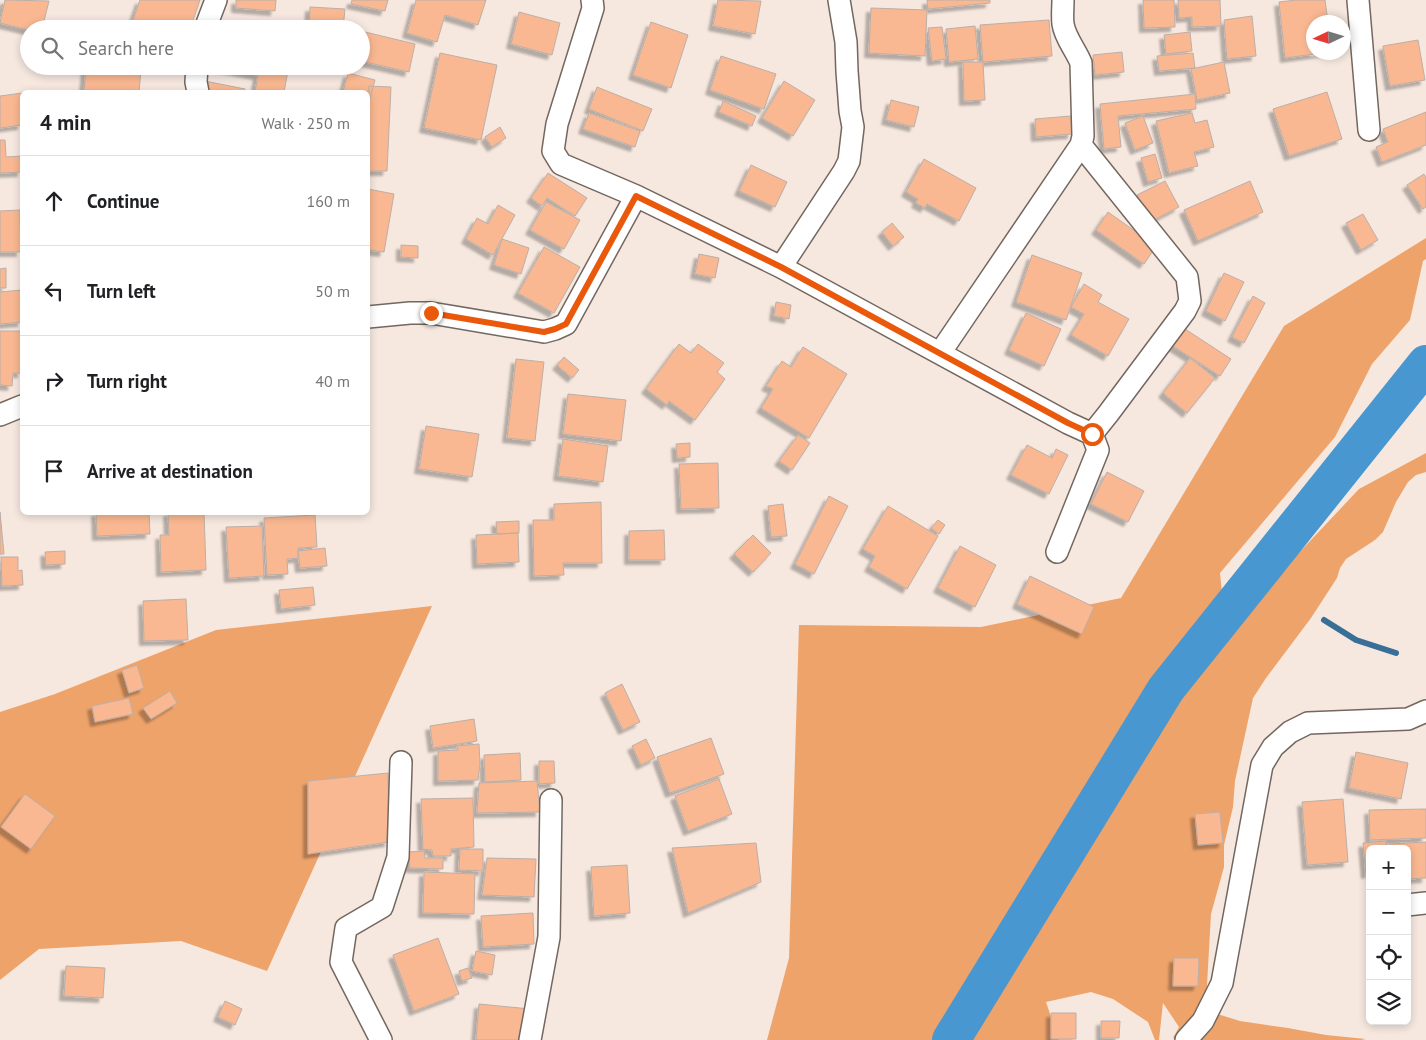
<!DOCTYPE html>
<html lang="en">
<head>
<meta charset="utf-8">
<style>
	body { margin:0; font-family:"PT Sans",sans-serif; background:#f6f6f6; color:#202124 }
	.controls { position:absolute; right:15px; bottom:15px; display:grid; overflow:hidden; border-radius:8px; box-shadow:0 2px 8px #0003 }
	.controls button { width:45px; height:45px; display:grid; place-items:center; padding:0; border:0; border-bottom:1px solid #e0e0e0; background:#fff; color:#202124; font:25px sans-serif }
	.compass { position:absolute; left:1306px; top:15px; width:45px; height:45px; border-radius:50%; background:#fff; box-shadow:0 2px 8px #0003; rotate:266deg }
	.stop { position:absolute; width:15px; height:15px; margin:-11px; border:4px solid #ea580c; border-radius:50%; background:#fff }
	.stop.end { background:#ea580c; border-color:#fff; box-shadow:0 1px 5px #0008 }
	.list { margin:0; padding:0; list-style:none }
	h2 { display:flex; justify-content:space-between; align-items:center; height:65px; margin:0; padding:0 20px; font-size:21px }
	h2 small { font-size:16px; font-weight:400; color:#757577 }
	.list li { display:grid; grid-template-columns:32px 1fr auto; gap:15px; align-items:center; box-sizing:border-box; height:90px; padding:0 20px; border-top:1px solid #e0e0e0 }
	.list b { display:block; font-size:19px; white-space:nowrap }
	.list em { font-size:16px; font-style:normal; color:#757577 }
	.icon { flex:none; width:28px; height:28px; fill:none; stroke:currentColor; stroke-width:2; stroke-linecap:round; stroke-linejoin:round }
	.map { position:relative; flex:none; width:1426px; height:1040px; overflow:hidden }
	.search { position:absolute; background:#fff; box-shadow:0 2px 8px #0003; left:20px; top:20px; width:350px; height:55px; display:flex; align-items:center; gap:12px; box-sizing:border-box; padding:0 18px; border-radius:28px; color:#757577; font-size:19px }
	.panel { position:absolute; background:#fff; box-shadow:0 2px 8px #0003; left:20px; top:90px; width:350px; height:425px; border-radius:8px }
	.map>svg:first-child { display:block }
	.forest { fill:#eea36b }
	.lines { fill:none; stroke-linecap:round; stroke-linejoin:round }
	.stream { stroke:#396f96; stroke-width:6 }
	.river { stroke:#4997d0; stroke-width:38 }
	.building { fill:#f9b891; stroke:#bcaea7; filter:url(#shadow) }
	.minor-casing { stroke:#73675f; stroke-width:24 }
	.minor { stroke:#fff; stroke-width:21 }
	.route { stroke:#ea580c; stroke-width:6 }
</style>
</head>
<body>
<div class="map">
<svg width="1426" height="1040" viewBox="0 0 1426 1040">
	<defs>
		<filter id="shadow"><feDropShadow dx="-4.5" dy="4.5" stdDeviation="1" flood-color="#0004"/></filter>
	</defs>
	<rect width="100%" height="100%" fill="#f6e8df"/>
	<path class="forest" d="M1426,238V259L1423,261L1410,320L1372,364L1335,437L1220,573L1222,593L1242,591L1295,557L1359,489L1426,453V472L1416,475L1408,482L1396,502L1383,532L1375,540L1346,559L1340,568L1337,578L1311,618L1266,678L1253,698L1235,781L1233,807L1224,845V867L1211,914L1206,1003L1211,1012L1240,1021L1288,1028L1326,1035L1366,1039L1361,1040H1177L1173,1038L1179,1027L1163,1003L1159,1040H1155L1148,1022L1113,999L1091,992L1046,1002L1059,1040H767L789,958L799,625L981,627L1121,598L1284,326Z
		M432,606L267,971L181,941L39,949L0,980V712L55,694L216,630Z"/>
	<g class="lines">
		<path class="stream" d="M1324,620L1356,640L1396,653"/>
		<path class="river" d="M951,1040L1166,689L1426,364"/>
	</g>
	<path class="building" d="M5,0L49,1L42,29H29V30L0,23Z
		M140,0H200L190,29H137L131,26Z
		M236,0H276L275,11L236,8Z
		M352,0H388L385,11L351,4Z
		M416,0H486L478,25L445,15L437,42L407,33Z
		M718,0L761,1L755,34L713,26Z
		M927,0H990V3L928,9Z
		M1143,0H1174L1175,27L1144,28Z
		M1178,0H1220L1221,26L1192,27V17L1179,18Z
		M1296,0H1325L1328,22H1314V52H1329L1285,58L1279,2Z
		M310,7L345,9L343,29H309Z
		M871,8L927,10L925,56L869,53Z
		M519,12L560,23L552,55L511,44Z
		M1252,16L1256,56L1227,59L1224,20Z
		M1049,20L1052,56L983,62L980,25Z
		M651,22L688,35L671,88L633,75Z
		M975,26L978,59L949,62L946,29Z
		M942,27L946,59L932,61L928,28Z
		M361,31L415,44L409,72L361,61Z
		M1190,32L1192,51L1166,54L1164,35Z
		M1418,40L1425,80L1390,86L1383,46Z
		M1122,52L1124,72L1095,75L1093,55Z
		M440,53L497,65L481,140L424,128Z
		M1193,53L1195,68L1159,71L1157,56Z
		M721,56L776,74L764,109L710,90Z
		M963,62H983L985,100L964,101Z
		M1224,62L1230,93L1197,100L1191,69Z
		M86,66H111L141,69L139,92H84Z
		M215,66H262L288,71L284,92H255L258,75L215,67Z
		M348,73L375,80L369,102L368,101V92H343Z
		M205,81L245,89V92H203Z
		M784,81L815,100L793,136L762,118Z
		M369,86L391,87L387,171H368Z
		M597,87L652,109L643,131L589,109Z
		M1327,92L1342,139L1289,156L1273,109Z
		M22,93V125L0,128V96Z
		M1195,94L1196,109L1118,116L1121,147L1104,149L1100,104Z
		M891,100L919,107L914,127L886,120Z
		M723,101L756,116L752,126L719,112Z
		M1426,112V145L1382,162L1376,147L1388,142L1383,129Z
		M589,113L640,131L635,147L583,129Z
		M1192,113L1195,123L1207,120L1214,147L1194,152L1198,166L1169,173L1156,121Z
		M1071,116L1072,134L1036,137L1035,119Z
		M1143,116L1153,143L1135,150L1125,123Z
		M500,127L506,138L492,147L485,137Z
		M0,140H5L6,157L22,156V172L0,173Z
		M1155,154L1162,178L1148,182L1141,158Z
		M924,159L976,188L959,221L927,204L925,208L916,203L918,199L906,192Z
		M751,165L787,182L775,207L739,191Z
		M548,173L587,198L575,216L547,198L542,206L531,198Z
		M1424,174L1426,178V207L1423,209L1407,185Z
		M1165,181L1179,207L1150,222L1137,195Z
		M1250,181L1263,212L1198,241L1184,210Z
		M368,189L394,194L384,252L368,250Z
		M546,202L580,220L564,249L530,230Z
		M498,205L515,215L493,255L466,239L477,218L488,224Z
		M20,210L21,252H0V211Z
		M1108,212L1156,246L1144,264L1096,230Z
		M1363,214L1378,240L1361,250L1346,223Z
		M892,223L904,237L893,246L882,232Z
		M502,239L529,248L521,274L494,265Z
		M401,245L418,246V258L401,257Z
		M544,247L580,267L554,313L518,293Z
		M699,254L719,258L715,278L695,274Z
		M1032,255L1082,273L1066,320L1016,302Z
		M6,268V288H0V269Z
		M1224,273L1244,282L1225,321L1206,311Z
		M1084,284L1102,295L1098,302L1129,319L1108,356L1071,335L1084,314L1071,307Z
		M22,290V322L0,324V292Z
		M1253,296L1265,303L1244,343L1232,337Z
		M776,302L791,305L789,319L774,316Z
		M1026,313L1061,329L1044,366L1009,350Z
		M1176,323L1231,359L1220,376L1165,341Z
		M0,331H22V373H13L12,386L0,385Z
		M679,344L691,353L698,344L724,363L717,372L725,379L695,420L669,401L667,405L646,389Z
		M803,347L847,374L809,438L761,408L773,389L766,386L782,361L791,367Z
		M564,357L579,370L572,378L557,365Z
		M1190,358L1215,378L1187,413L1163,393Z
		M516,359L544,362L535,441L507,438Z
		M568,394L626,400L621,441L563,434Z
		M426,426L479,434L472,477L419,469Z
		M798,435L810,443L792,470L779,461Z
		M563,439L608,446L603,482L558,476Z
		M690,443V457L677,458L676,444Z
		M1027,445L1052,458L1056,449L1068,455L1049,494L1011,475Z
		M718,463L719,508L681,509L679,464Z
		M1107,472L1144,491L1128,522L1091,504Z
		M829,496L848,506L814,574L795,564Z
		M601,502L602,563H563L564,575L534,576L533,520H554V504Z
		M783,504L787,536L771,537L768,506Z
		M888,506L938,536L907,589L869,567L875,556L863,549Z
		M0,512L4,554H0Z
		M96,512H149L150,534L97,536Z
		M168,512H204L206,570L161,572L160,535H169Z
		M315,515L317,547L298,548V558L287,559L288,574L267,575L264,518Z
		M938,520L945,525L939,534L931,528Z
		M519,521V533L497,534L496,522Z
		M262,526L264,576L229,578L226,527Z
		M664,530L665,560H629V531Z
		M518,533L519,562L477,564L476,535Z
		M753,535L771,553L753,572L734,554Z
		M960,546L996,565L975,607L938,588Z
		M325,548L327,566L300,568L298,551Z
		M65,551V564L46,565L45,552Z
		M1,557H18V571L22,570L23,585L2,586Z
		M1030,576L1094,607L1082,634L1017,604Z
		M313,587L315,605L281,609L279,590Z
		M186,599L188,640L144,641L143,601Z
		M137,665L144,688L129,693L122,670Z
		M622,684L640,722L623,730L605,693Z
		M170,691L177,703L151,719L143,708Z
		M129,698L133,714L95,722L92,706Z
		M474,719L477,741L433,748L430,726Z
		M711,738L724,774L670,793L657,757Z
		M646,739L655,758L641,765L632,746Z
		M479,744L480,764L478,780L438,781V751L458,750L457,746Z
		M1356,752L1408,763L1401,799L1349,788Z
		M520,753L521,780L485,782L484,755Z
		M539,761H554L555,783L539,784Z
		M388,773L389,842L308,854V781Z
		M719,779L732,814L688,831L675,796Z
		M537,781L540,812L477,813L479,783Z
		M25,794L55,816L31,849L1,827Z
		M473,798L474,847L451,849V856H433L432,850L423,849L421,799Z
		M1343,799L1348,862L1307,865L1302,802Z
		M1426,809V838L1370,840L1369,810Z
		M1220,812L1223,843L1198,845L1195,814Z
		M1386,841L1387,849H1370V873L1366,874L1363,843Z
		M1426,842V878L1407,879V849H1390V844Z
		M756,843L761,882L688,913L672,848Z
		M460,849H483V871L459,870Z
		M424,851L425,858H443V869L410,868L408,852Z
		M487,858L536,859L534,897L482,895Z
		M627,865L630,913L594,916L591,867Z
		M424,872L475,874L474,914L423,913Z
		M533,913L534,944L483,947L481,916Z
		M438,938L459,994L414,1011L393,955Z
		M476,951L495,955L492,975L472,971Z
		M1174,958H1199L1198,986H1173Z
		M66,966L105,968L103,998L64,996Z
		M468,968L472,978L462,981L459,971Z
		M225,1001L242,1009L235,1025L218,1017Z
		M479,1004L530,1009L527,1040H476Z
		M1051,1013H1076V1039H1051Z
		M1101,1021H1120L1119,1038H1101Z"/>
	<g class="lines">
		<defs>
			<path id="minor" d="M592,0L593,8L557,124L553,151L561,164L636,196L781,267L1068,423L1092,434L1108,414L1185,311L1190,301L1187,277L1081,145
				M1358,0L1369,130
				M205,29L216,0
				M197,66L196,82L198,92
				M781,267L844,171L849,161L853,127L850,111L847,71L846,42L839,0
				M368,317L410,313H431L544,332L555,329L566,324L636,196
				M940,353L1081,145L1083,136L1081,63C1076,50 1065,38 1063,24C1062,16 1063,8 1063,0
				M0,415L22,406
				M1057,552L1098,450L1092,434
				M1407,905L1426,903
				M381,1040L341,962L346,928L382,907L398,857L401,762
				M530,1040L549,937L551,800
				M1186,1040L1203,1021L1222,983L1262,765L1273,747L1290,732L1308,723L1408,719L1426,711"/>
		</defs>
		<use href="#minor" class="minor-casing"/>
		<use href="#minor" class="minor"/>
	</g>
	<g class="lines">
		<path class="route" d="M431,313L544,332L555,329L566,324L636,196L781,267L1068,423L1092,434"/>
	</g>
</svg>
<div class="controls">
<button>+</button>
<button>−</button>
<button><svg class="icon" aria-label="locate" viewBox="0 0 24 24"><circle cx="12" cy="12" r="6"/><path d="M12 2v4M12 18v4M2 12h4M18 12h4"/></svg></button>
<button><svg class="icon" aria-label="layers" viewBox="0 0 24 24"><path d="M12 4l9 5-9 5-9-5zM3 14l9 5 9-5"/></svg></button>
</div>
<svg class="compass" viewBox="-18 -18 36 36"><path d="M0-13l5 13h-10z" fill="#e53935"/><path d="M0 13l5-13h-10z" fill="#757577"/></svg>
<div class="stop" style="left:1092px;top:434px"></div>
<div class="stop end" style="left:431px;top:313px"></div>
<div class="search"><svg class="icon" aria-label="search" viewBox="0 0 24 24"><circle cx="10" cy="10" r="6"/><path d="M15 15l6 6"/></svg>Search here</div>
<section class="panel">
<h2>4 min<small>Walk · 250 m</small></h2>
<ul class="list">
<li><svg class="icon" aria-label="ahead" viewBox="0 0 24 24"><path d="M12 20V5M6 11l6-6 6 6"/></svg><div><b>Continue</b></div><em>160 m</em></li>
<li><svg class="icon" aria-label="left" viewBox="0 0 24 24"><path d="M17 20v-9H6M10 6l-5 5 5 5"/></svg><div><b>Turn left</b></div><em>50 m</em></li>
<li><svg class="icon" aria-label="right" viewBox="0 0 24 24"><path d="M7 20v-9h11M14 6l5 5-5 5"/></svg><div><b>Turn right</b></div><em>40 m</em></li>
<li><svg class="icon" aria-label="arrive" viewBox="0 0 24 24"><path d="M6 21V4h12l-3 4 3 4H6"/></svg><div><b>Arrive at destination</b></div></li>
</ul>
</section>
</div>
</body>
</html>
